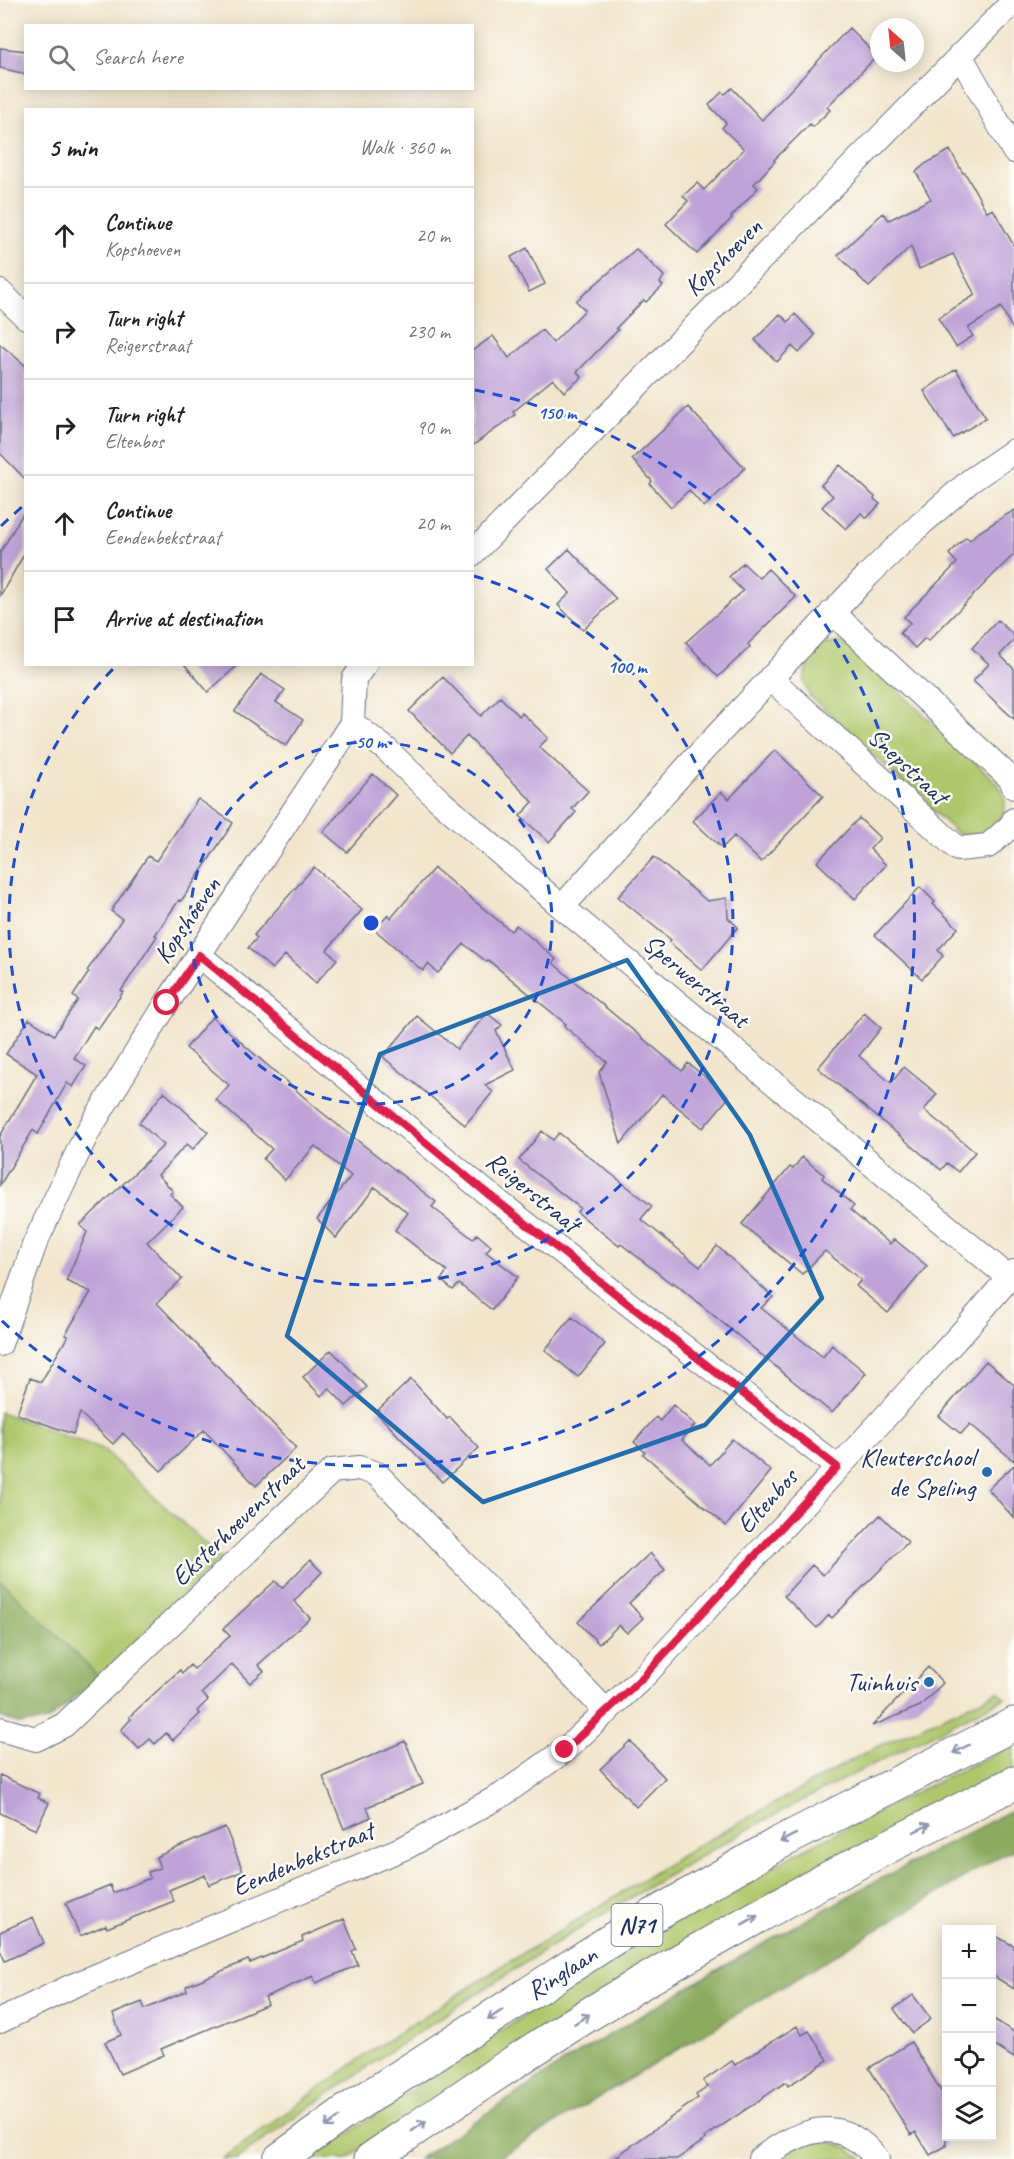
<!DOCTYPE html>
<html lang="en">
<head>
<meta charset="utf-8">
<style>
	body { margin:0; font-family:Caveat,sans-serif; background:#f6f6f6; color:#222 }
	.controls { position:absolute; right:18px; bottom:18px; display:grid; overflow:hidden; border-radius:0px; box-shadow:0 3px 15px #0003 }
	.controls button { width:54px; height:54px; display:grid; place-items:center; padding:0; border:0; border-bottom:2px solid #e0e0e0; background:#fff; color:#222; font:30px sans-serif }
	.compass { position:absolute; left:870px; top:18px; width:54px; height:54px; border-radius:50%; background:#fff; box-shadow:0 3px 15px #0003; rotate:333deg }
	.stop { position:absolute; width:18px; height:18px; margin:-14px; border:4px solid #e11d48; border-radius:50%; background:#fff }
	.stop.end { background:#e11d48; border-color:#fff; box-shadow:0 2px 6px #0008 }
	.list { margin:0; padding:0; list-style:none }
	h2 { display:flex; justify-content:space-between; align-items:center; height:78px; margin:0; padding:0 24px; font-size:26px }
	h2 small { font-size:20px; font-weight:400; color:#767676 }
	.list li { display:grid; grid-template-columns:39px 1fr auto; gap:18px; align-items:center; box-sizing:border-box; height:96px; padding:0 24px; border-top:2px solid #e0e0e0 }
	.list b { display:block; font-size:22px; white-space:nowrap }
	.list p { margin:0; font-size:20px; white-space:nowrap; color:#767676 }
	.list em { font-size:20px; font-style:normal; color:#767676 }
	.icon { flex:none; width:33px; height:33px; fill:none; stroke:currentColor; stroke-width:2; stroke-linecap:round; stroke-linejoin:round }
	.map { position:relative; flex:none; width:1014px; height:2159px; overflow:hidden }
	.search { position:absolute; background:#fff; box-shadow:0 3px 15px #0003; left:24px; top:24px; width:450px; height:66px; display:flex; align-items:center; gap:15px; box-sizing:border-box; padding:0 21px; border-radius:0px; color:#767676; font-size:22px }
	.panel { position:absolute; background:#fff; box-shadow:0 3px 15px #0003; left:24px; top:108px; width:450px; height:558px; border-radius:0px }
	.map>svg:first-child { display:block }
	.green { fill:#afc76b; stroke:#657b64; stroke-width:1.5 }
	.forest { fill:#8bac5f; stroke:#536e5e; stroke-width:1.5 }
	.building { fill:#c0a2d8 }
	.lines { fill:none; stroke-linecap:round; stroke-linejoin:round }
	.street-casing { stroke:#666f84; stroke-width:26 }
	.highway-casing { stroke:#666f84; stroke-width:35 }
	.street { stroke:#fff; stroke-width:24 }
	.highway { stroke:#fff; stroke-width:33 }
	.oneway { stroke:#8d97ae }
	.route { stroke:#e11d48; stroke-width:8 }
	.marked { fill:none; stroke:#1f6fb2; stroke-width:4.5; stroke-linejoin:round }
	.ring { fill:none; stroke:#1d4ed8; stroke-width:3; stroke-dasharray:10 8 }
	.poi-dot { fill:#1f6fb2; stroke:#fdfcf7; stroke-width:2 }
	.labels { text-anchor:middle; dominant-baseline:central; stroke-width:5; stroke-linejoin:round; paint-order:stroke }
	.shield { fill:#fdfcf7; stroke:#5f6c8c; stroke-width:1.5 }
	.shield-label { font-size:24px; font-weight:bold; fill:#1b2f5e }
	.street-label { font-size:26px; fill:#1b2f5e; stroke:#fdfcf7 }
	.poi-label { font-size:26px; fill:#1b2f5e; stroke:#fdfcf7; text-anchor:end }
	.centre { fill:#1d4ed8; stroke:#fdfcf7; stroke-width:3 }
	.ring-label { font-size:18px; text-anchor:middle; font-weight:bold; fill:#1d4ed8; stroke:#fdfcf7; stroke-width:5; stroke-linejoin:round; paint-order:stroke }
</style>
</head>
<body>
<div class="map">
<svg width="1014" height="2159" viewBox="0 0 1014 2159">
	<rect width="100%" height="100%" fill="#fdfcf7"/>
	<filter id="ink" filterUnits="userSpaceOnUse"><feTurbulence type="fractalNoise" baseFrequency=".0167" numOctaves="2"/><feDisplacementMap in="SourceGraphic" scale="12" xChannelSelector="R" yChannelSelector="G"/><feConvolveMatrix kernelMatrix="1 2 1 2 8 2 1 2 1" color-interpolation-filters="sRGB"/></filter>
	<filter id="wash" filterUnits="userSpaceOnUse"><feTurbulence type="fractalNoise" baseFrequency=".008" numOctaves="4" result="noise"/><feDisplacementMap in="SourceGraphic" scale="24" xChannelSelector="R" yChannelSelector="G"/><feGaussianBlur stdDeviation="1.35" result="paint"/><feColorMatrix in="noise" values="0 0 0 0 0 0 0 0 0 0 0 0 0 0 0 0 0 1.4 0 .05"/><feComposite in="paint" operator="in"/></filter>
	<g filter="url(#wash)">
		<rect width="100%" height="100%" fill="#f2e5cb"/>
		<path class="green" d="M840,642L851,647L992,778C995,781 999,785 1001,789C1010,805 1002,826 986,834C977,838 967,836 958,834L810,696L804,683L807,661L825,645Z
			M0,1412L103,1450L221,1558L99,1677L0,1580Z
			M998,1692L1005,1698C919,1741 832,1784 747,1830C570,1929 401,2040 237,2159H222L375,2048L501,1967L692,1849L870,1750Z
			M1014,1745V1768L464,2079L347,2159H311C433,2075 556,1991 684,1916C791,1854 902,1797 1014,1745Z
			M829,2140L846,2147L863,2159H779L799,2145Z"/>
		<path class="forest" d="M0,1580L99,1677L47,1721L20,1724L0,1717Z
			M1014,1809V1850L998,1857L496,2159H418L569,2059L722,1967L863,1888Z"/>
		<g id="blocks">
			<path class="building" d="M849,28L877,56L827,107L830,110L813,127L810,124L774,160L775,161L754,184L758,188L731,217L732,218L697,254L666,224L688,201L683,196L697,183L704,190L744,149L722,128L726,123L709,105L722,92L725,94L732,88L762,120Z
				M0,48L26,51V74L0,68Z
				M950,150L963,173H965L987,212L993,209L1014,246V332L1001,307L968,328L973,336L956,347L938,318L975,295L953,254L919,269L911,246L869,287L838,255L883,213L889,220L931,199L916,172L925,164Z
				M527,248L545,284L529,292L511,257Z
				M636,249L664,276L660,283L663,286L646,302L644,300L616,328L618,330L577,372L582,377L564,392L553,379L513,412L515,415L472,446V351L493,336L509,358L542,330L553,343L585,310L576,301Z
				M780,314L788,322L795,314L815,335L799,353L792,346L777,362L755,340Z
				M0,344L26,366V480L0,453Z
				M956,369L986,418L953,438L924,391Z
				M688,407L745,468L704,507L689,490L671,507L650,484L652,481L632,459Z
				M840,465L875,497L874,499L880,504L867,518L861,513L846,529L822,507L833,496L821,485Z
				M26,508V551L0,596V553Z
				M1014,510V554L928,641L925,638L915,648L900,633L910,623L904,617L957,563L949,554L966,537L970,540L976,534Z
				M569,549L616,599L583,630L558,605L570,593L548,569Z
				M743,563L759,578L768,569L796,597L748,644L750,647L718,677L686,642L743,591L729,577Z
				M998,620L1014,636V640L1000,655L1014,669V719L973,681L989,664L972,648Z
				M184,664H239L208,692Z
				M261,674L285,690L276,702L303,720L286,746L235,711Z
				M443,677L481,716L500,697L519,716L522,713L548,738L539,747L588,791L572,809L576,812L549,842L520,816L533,802L467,736L450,753L409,711Z
				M775,750L823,796L761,862L734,836L722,848L693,821L721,792L729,799Z
				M373,774L396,795L347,852L323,832Z
				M198,799L233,823L188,891L181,901L179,900L155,935L157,936L121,991L123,992L98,1029L94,1026L74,1058L86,1066L73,1087L67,1083L38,1134L33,1130L0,1185V1136L37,1074L6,1054L29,1019L54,1035L78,1000L73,996L89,972L87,971L122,919L111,911L148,856L156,861Z
				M859,818L880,838L870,849L886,865L855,899L817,862Z
				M654,857L707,901L727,898L728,918L738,927L702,970L669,942L671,940L618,897Z
				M314,867L362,910L327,950L337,959L316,983L285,955L272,969L248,948L257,938L254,935Z
				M434,868L511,931L516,925L556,959L553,963L575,982L682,1071L688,1063L729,1097L703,1128L662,1094L621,1144L599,1072L607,1062L564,1026L566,1024L488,960L487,962L464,944L438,973L428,964L423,971L375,930L388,915L391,918Z
				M920,887L935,902L933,904L958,928L938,950L943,956L922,979L875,935Z
				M487,1013L502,1025L496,1031L515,1070L485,1085L493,1092L465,1125L383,1057L417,1016L457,1049Z
				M864,1013L881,1028L859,1056L891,1083L904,1067L937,1094L924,1110L975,1152L958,1172L947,1163L941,1170L818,1068Z
				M212,1017L320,1111L436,1202L432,1207L473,1239L477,1234L491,1246L486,1252L518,1277L492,1310L459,1284L453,1290L441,1280L447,1271L395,1230L408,1213L375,1187L336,1238L317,1219L351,1176L315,1146L285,1180L263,1159L272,1149L216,1100L229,1085L186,1048Z
				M164,1092L208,1132L193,1149L187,1144L158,1175L173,1191L170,1194L183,1207L147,1242L182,1279L157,1303L296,1448L256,1486L204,1430L161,1471L123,1433L113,1444L80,1413L73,1434L17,1414L30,1378L41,1382L68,1336L65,1335L91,1292L66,1281L87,1232L80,1225L164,1145L139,1123Z
				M542,1131L553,1140L559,1133L652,1206L641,1219L700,1267L717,1246L773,1297L761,1308L823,1357L832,1345L866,1373L832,1413L673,1282L672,1284L621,1244L619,1246L594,1226L577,1212L580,1208L519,1160Z
				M802,1157L824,1175L822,1178L854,1206L850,1210L890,1244L894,1239L927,1266L888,1313L856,1286L861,1280L825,1251L802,1274L742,1224L790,1167L793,1169Z
				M572,1317L605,1344L578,1377L545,1350Z
				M331,1350L367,1387L346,1406L329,1388L321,1396L303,1377Z
				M986,1361L1014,1385V1461L970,1424L961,1434L939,1416Z
				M411,1379L447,1419L450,1417L479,1448L442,1482L376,1412Z
				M673,1405L695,1425L682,1440L710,1465L732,1439L771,1471L726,1526L643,1454L645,1452L634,1442L656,1417L660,1421Z
				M1014,1465V1518L988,1489Z
				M880,1515L908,1542L832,1618L829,1615L817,1628L784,1596L812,1565L823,1575Z
				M650,1553L665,1570L629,1603L643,1618L627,1633L619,1625L599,1644L578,1622Z
				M310,1560L322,1572L294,1601L310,1618L258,1665L264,1671L250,1683L232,1664L202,1693L208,1700L197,1711L200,1714L173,1740L166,1733L155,1744L150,1739L139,1749L121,1730L131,1719L129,1717L180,1670L182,1673L190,1665L194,1669L230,1636L223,1629L275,1581L282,1588Z
				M928,1667L943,1683L920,1706L872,1726Z
				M405,1741L423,1784L367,1807L371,1817L344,1829L323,1777Z
				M630,1741L665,1778L636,1807L600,1769Z
				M0,1775L40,1794L38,1798L49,1803L36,1830L0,1813Z
				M225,1827L243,1871L209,1885L205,1875L169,1890L174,1901L107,1928L106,1925L80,1936L66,1903L110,1885L113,1893L150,1878L148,1872L160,1868L156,1857Z
				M33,1917L44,1943L5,1961L0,1950V1932Z
				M344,1919L356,1949L352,1951L358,1965L316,1983L313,1976L265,1997L268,2004L161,2049L164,2055L120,2074L105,2042L121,2035L113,2014L142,2002L145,2009L187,1991L186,1986L248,1960L250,1963L303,1941L302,1937Z
				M992,1934L1014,1946V1989L992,1975Z
				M913,1995L931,2019L912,2033L894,2009Z
				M992,2018L1014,2032V2058L992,2044Z
				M797,2026L802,2035L809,2031L828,2060L788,2086L786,2082L704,2138L706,2139L677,2159H613L698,2098L696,2095L708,2087L703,2081L732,2061L735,2065Z
				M911,2042L946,2099V2146L930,2155L916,2132L911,2135L869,2068Z"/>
		</g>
	</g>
	<g filter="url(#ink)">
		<use href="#blocks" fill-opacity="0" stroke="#666f84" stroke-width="1.5"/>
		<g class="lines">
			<defs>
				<path id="street" d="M960,55L1014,151
					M0,292L26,317
					M472,554L1014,1
					M832,612L1011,779L1014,787
					M770,678L958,849L988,846L1012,825L1014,820
					M352,723L387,750L439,800L562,907L1008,1277
					M562,907L691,763L868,575L922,523L970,481L1014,451
					M199,955L483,1190L837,1467
					M0,1344L35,1243L87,1133L167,1003L352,723L354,679L365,664
					M0,1729L36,1739L64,1725L332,1471L359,1468L377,1474L607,1712
					M0,2021L70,1987L406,1847L502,1795L565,1750L643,1677L877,1426L967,1327L1014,1272
					M760,2159C800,2130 840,2112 877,2159"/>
				<g id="highway">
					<path id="s1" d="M280,2159L345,2112L616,1937L777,1844L1014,1724"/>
					<path d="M371,2159C444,2109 516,2059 591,2013C728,1930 870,1854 1014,1783"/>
				</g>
			</defs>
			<use href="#street" class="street-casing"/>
			<use href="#highway" class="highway-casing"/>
			<use href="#street" class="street"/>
			<use href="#highway" class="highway"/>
		</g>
		<defs><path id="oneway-shaft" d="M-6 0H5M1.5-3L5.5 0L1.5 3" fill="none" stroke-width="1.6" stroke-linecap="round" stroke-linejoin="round" transform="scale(1.5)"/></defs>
		<g class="oneway">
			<use href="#oneway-shaft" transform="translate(961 1749) rotate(153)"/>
			<use href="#oneway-shaft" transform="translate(922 1828) rotate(-26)"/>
			<use href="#oneway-shaft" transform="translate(788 1838) rotate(153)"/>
			<use href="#oneway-shaft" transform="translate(750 1920) rotate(-29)"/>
			<use href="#oneway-shaft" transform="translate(495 2015) rotate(147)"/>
			<use href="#oneway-shaft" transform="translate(582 2019) rotate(-32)"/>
			<use href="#oneway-shaft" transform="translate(332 2122) rotate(144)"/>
			<use href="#oneway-shaft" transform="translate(419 2126) rotate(-35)"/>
		</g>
	</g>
	<g class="lines" filter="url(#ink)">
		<path class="route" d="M167,1003L199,955L483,1190L837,1467L643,1677L565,1750"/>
	</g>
	<path class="marked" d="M627,960L750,1135L822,1298L705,1425L483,1502L287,1336L380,1054Z"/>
	<g class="ring">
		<circle cx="371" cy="923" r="181"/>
		<path d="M474 576A362 362 0 1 1 117 665"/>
		<path d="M1 526A543 543 0 0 1 22 507M475 390A543 543 0 1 1 1 1320"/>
	</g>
	<g class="poi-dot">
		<circle cx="987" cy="1472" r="6"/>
		<circle cx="929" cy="1682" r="6"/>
	</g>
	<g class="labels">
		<rect class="shield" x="611.5" y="1904" width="51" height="42" rx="4.5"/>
		<g class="shield-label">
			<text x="637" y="1925">N71</text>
		</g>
		<g class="street-label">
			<text transform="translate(723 257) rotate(-45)">Kopshoeven</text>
			<text transform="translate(908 766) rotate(43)">Snepstraat</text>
			<text transform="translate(187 920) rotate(-56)">Kopshoeven</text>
			<text transform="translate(696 981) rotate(40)">Sperwerstraat</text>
			<text transform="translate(533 1192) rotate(39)">Reigerstraat</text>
			<text transform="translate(767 1501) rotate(-48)">Eltenbos</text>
			<text transform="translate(238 1521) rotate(-44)">Eksterhoevenstraat</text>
			<text transform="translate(303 1859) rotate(-23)">Eendenbekstraat</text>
			<text stroke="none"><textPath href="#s1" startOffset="338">Ringlaan</textPath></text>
		</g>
		<g class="poi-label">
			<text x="975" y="1457">Kleuterschool<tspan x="975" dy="30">de Speling</tspan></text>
			<text x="917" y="1682">Tuinhuis</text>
		</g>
	</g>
	<circle cx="371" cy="923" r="9" class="centre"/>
	<g class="ring-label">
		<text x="557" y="419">150 m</text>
		<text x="627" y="673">100 m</text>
		<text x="371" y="748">50 m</text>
	</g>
</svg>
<div class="controls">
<button>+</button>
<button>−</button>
<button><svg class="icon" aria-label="locate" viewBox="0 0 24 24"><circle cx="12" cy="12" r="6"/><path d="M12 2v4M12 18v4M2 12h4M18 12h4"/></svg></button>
<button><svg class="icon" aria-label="layers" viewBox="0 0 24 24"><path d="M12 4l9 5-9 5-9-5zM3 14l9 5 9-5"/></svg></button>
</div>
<svg class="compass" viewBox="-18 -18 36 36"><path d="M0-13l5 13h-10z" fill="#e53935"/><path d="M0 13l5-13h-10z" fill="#767676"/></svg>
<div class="stop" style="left:167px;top:1003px"></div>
<div class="stop end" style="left:565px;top:1750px"></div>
<div class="search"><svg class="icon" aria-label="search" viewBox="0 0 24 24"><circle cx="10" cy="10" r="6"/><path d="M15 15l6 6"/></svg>Search here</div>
<section class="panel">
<h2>5 min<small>Walk · 360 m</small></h2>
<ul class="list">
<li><svg class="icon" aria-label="ahead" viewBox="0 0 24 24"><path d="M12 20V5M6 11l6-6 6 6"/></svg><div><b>Continue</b><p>Kopshoeven</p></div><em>20 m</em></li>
<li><svg class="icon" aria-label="right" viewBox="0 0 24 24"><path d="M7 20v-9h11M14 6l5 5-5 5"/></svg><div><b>Turn right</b><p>Reigerstraat</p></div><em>230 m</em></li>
<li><svg class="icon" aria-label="right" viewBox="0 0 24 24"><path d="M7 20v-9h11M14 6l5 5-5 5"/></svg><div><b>Turn right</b><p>Eltenbos</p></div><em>90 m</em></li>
<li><svg class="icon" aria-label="ahead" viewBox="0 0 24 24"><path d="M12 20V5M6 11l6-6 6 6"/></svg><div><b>Continue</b><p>Eendenbekstraat</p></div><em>20 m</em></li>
<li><svg class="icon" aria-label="arrive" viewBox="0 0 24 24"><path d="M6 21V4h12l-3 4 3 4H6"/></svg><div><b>Arrive at destination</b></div></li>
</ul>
</section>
</div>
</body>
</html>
